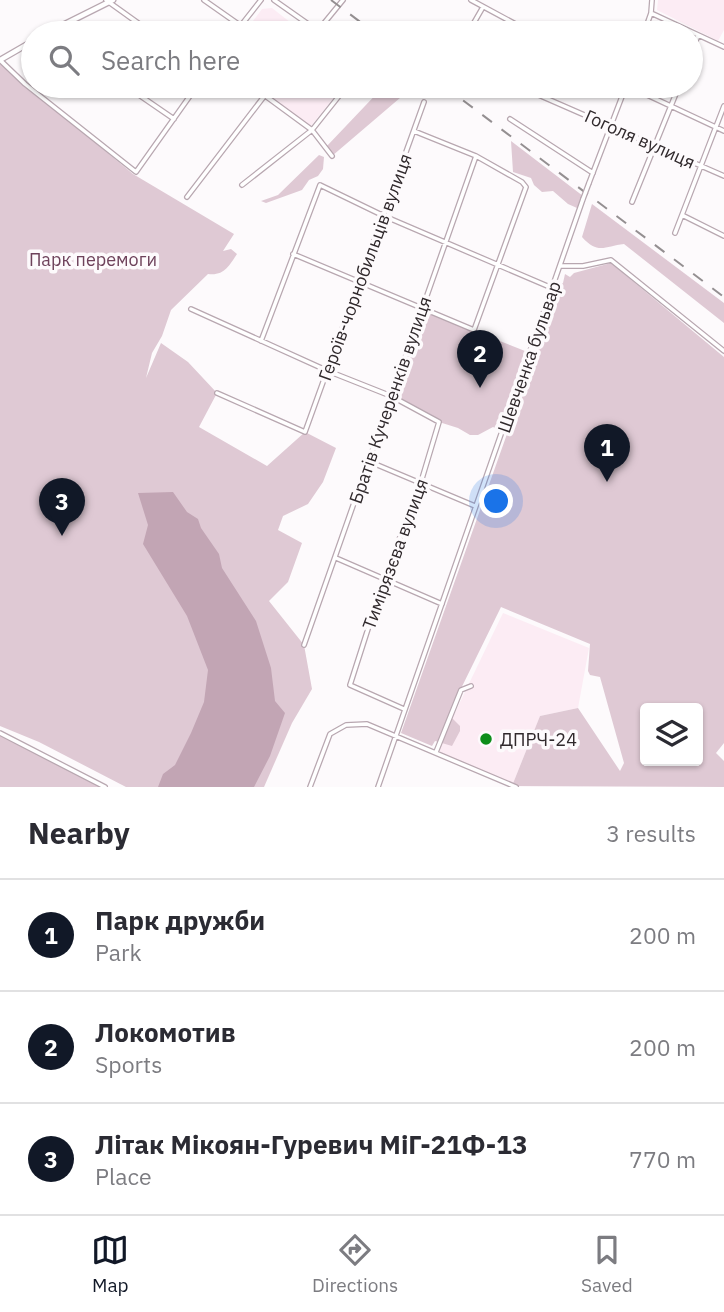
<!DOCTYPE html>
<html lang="en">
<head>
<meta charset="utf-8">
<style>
	body { margin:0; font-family:"IBM Plex Sans",sans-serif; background:#f7f7f7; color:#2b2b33 }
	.controls { position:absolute; right:21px; bottom:21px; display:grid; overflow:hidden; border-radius:7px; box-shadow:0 2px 5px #0004 }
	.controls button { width:63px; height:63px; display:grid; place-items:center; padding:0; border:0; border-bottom:2px solid #e1e1e2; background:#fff; color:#2b2b33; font:35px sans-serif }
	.you { position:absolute; left:497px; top:502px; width:24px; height:24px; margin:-18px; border:5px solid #fff; border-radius:50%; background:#1a73e8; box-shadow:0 0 0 10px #1a73e833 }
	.badge { display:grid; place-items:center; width:46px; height:46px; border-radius:50%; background:#111827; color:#fff; font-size:23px; font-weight:700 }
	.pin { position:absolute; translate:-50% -58px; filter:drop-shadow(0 2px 4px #0008) }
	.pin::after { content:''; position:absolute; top:37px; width:24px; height:21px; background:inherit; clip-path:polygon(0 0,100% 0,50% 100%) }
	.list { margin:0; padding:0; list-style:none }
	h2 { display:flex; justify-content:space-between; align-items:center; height:91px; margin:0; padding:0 28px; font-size:30px }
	h2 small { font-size:23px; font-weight:400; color:#7c7c81 }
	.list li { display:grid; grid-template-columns:46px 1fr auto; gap:21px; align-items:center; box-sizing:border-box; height:112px; padding:0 28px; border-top:2px solid #e1e1e2 }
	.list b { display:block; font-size:26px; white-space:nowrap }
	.list p { margin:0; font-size:23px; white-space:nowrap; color:#7c7c81 }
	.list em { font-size:23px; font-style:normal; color:#7c7c81 }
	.icon { flex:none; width:38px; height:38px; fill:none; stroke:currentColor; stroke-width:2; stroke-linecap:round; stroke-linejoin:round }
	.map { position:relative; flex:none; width:724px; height:787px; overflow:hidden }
	.search { position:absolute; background:#fff; box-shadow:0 2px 5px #0004; left:21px; right:21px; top:21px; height:77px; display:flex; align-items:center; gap:18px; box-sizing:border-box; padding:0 24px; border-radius:38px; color:#7c7c81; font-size:26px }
	.sheet { height:427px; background:#fff }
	nav { display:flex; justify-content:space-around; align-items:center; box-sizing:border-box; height:98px; border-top:2px solid #e1e1e2; background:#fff; font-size:19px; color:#7c7c81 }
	nav a { display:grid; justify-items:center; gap:4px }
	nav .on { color:#111827 }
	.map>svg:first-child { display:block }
	.built { fill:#fcecf4 }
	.green { fill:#dfc9d4; fill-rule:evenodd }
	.water { fill:#c2a5b4 }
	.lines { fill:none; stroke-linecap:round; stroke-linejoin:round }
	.minor-casing { stroke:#b8a7b0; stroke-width:6 }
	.tertiary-casing { stroke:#b8a7b0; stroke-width:7 }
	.minor { stroke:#fff; stroke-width:3.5 }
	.tertiary { stroke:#fff; stroke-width:4.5 }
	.rail { stroke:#948f91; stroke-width:2; stroke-dasharray:12 12; stroke-linecap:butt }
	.minor-bridge-casing { stroke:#b8a7b0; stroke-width:6; stroke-linecap:butt }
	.minor-bridge { stroke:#fff; stroke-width:3.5 }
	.poi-dot { fill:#0d8d1a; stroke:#fdfafc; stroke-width:2.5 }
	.labels { text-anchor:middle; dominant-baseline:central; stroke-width:7; stroke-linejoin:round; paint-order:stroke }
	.street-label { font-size:18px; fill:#30292c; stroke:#fdfafc }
	.park-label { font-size:18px; fill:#6e425b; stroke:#fdfafc }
	.poi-label { font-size:18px; fill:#30292c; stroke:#fdfafc; text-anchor:start }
</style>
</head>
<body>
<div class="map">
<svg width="724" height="787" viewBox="0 0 724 787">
	<rect width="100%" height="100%" fill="#fdfafc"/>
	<path class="built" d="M658,0H724V30L718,41L657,10Z
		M272,8L304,33H244L262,9Z
		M278,86H343L310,127L270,95Z
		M503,613L589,648L578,708L540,716L512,786L436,752Z"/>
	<path class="green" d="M0,60L25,84L133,174L234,234L223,251L231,249L237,254C229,266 224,276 208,274L171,310L162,336L152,353L146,378L161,343L188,362L217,393L199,427L267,466L305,432L336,448L323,482L308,504L283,516L278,530L302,543L288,582L269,601L304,645L312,689L292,723L264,787H126L39,742L0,726Z
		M384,86H414L332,156L326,147Z
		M511,141L583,196L577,208L568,204L553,191L542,192L534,185L531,178L513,172Z
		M319,155L324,157L323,169L318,176L309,180L302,190L266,203L261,201L278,195Z
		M592,204L724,303V323L624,244C605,246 598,255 582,237Z
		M611,263L724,357V743L716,753L724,761V787L512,786L540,716L578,708L620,771L624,763L600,677L590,675L588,671L590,644L501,607L450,711L451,717L460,726V731L452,746L435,741L432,746L401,733L552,307L555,284L563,283L565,274L570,277L574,273ZM645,708H698V761H645Z
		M421,310L530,353L502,431L493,427L478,435H470L458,428L439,422L391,396Z
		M0,733L105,787H0Z"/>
	<path class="water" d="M173,492L187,512L198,519L201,528L219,554L222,568L256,621L271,668L275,701L285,713L270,756L254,787H158L163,774L175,765L191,733L204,702L208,670L187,616L143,544L148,525L138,493Z"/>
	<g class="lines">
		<defs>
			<path id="minor" d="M106,0L152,33
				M204,0L241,26
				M274,0L318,31
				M471,0L532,33
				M651,13L724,47
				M235,33L261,0
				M316,33L343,0
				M468,33L483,7
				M644,33L651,13L652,0
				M691,55L698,35
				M0,60L25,84L136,172L197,86
				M126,86L174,119
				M252,86L312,130L332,156
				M518,86L724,176
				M628,86L724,131
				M510,119L593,173
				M589,183L626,86
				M242,185L312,130L347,86
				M187,197L272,86
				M632,202L679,86
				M682,215L724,236
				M675,233L724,106
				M293,254L474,330L526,187L522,182L476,156L414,131
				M561,266H583L611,260L724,351
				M191,309L328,371L391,396L439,422L421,482L384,579L350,685L404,709
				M261,341L320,185L384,216L552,288
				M217,393L305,432L424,102
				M368,461L475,506
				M336,558L442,604
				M304,645L476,156
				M0,733L105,787
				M436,752L461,690L471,686
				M310,787L330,734L346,725L367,724L516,787
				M378,787L583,199"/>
			<path id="tertiary" d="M47,33L113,0
				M0,60L33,41"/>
		</defs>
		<use href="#minor" class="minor-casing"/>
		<use href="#tertiary" class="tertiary-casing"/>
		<use href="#minor" class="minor"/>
		<use href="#tertiary" class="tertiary"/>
		<path class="rail" d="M331,0L375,33
			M444,86L724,297"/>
		<defs>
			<path id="minor-bridge" d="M583,199L589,183"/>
		</defs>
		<use href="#minor-bridge" class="minor-bridge-casing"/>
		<use href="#minor-bridge" class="minor-bridge"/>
	</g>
	<circle class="poi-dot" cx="486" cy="739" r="7"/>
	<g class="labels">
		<g class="street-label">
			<text transform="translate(640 139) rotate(24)">Гоголя вулиця</text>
			<text transform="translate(365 267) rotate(-70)">Героїв-чорнобильців вулиця</text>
			<text transform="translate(529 357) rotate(-71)">Шевченка бульвар</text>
			<text transform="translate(390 400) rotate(-71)">Братів Кучеренків вулиця</text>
			<text transform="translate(395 554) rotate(-70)">Тимірязєва вулиця</text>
		</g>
		<g class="park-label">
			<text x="93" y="259">Парк перемоги</text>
		</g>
		<g class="poi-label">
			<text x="500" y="739">ДПРЧ-24</text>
		</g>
	</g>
</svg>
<div class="controls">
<button><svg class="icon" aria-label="layers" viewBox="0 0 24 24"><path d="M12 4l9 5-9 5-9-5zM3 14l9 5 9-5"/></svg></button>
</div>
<div class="you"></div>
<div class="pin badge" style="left:607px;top:482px">1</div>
<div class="pin badge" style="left:480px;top:388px">2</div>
<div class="pin badge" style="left:62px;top:536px">3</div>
<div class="search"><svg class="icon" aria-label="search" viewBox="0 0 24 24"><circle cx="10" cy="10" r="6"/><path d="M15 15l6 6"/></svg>Search here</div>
</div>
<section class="sheet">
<h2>Nearby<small>3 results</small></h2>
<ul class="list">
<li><span class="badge">1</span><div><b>Парк дружби</b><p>Park</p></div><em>200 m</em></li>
<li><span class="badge">2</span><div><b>Локомотив</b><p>Sports</p></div><em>200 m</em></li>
<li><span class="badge">3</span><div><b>Літак Мікоян-Гуревич МiГ-21Ф-13</b><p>Place</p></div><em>770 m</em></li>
</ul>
</section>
<nav>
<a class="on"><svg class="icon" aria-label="map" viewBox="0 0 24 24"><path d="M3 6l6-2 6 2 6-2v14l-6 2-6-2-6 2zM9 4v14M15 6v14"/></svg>Map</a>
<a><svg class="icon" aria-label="directions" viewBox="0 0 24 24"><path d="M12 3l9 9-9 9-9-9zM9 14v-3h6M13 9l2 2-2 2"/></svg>Directions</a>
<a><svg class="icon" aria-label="saved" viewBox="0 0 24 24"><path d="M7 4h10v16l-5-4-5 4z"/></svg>Saved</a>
</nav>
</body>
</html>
